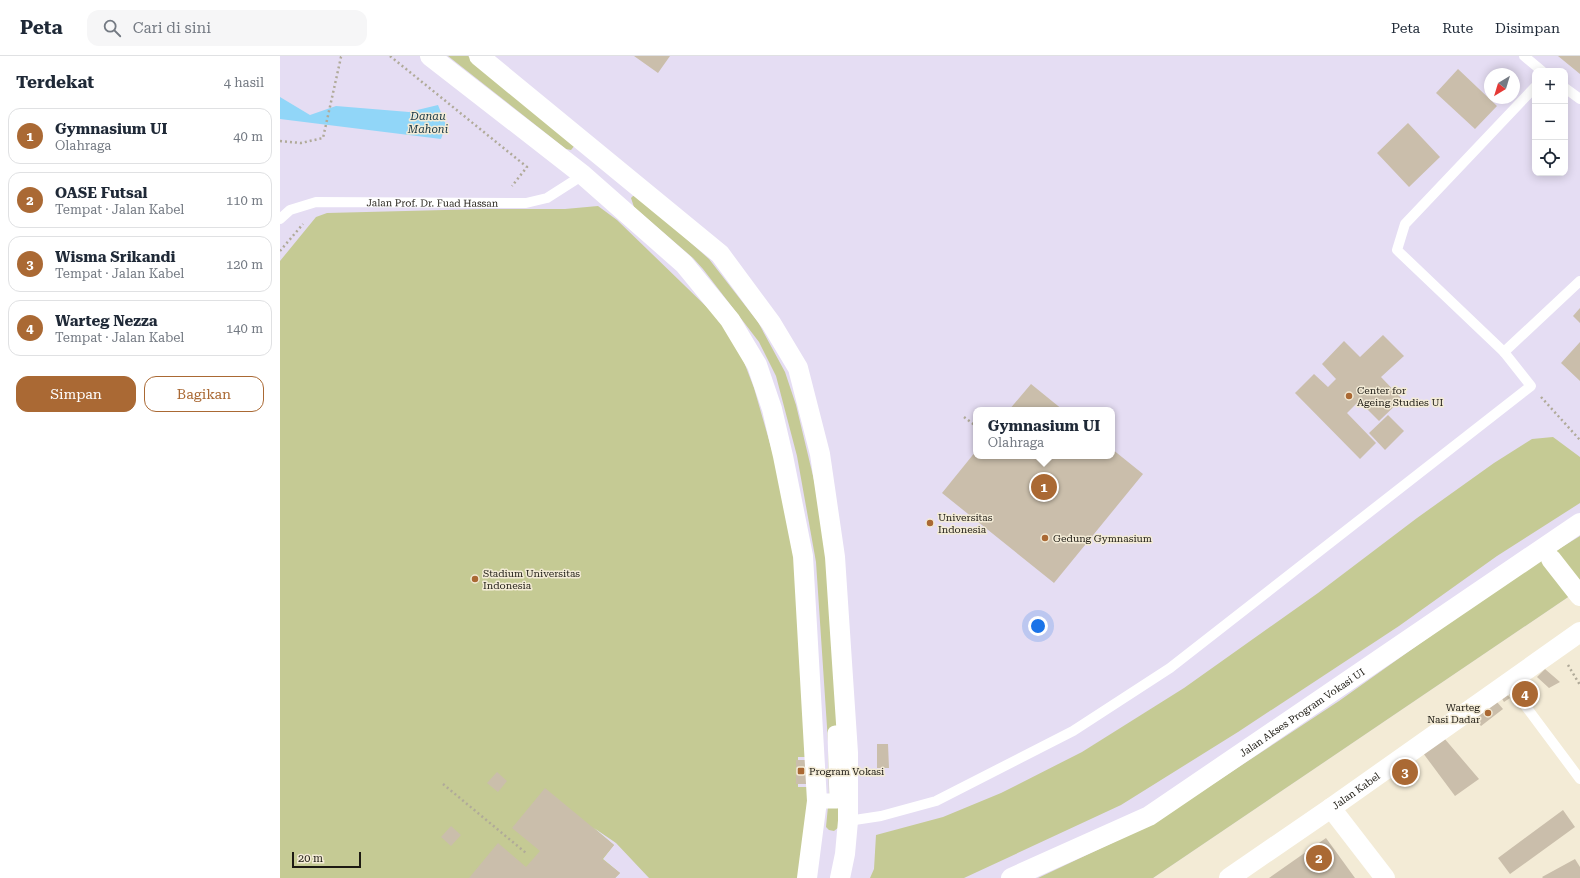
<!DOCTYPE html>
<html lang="id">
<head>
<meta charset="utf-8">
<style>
	body { margin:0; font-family:"Roboto Serif",serif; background:#f6f6f7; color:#1f2937 }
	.controls { position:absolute; right:12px; top:12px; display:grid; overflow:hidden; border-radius:8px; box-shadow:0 2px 10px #0003 }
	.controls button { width:36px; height:36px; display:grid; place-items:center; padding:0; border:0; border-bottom:1px solid #e0e1e3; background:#fff; color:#1f2937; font:20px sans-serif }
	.compass { position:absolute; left:1204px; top:12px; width:36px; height:36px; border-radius:50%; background:#fff; box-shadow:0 2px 10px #0003; rotate:218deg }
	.scale { position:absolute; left:12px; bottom:10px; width:69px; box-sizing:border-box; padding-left:4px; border:2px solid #1d1a13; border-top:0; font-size:11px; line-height:14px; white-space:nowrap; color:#1d1a13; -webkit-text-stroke:3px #f3ebd6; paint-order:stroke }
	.you { position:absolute; left:758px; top:570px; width:14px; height:14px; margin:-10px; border:3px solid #fff; border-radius:50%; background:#1a73e8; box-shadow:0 0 0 6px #1a73e833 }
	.badge { display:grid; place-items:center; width:26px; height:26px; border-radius:50%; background:#aa6934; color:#fff; font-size:13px; font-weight:700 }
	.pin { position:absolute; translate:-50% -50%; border:2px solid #fff; box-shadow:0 1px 4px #0006 }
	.popup { position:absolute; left:693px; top:351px; width:142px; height:52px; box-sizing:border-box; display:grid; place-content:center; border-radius:8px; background:#fff; filter:drop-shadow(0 1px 3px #0005); font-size:13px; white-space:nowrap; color:#747a83 }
	.popup b { font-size:15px; color:#1f2937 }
	.popup::after { content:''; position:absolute; left:50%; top:100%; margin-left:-8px; border:8px solid transparent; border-top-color:#fff }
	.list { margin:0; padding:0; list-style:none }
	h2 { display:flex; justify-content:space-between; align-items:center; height:52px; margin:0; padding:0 16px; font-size:17px }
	h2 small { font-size:13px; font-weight:400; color:#747a83 }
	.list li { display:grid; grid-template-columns:26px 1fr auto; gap:12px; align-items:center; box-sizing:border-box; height:56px; margin:0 8px 8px; padding:0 8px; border:1px solid #e0e1e3; border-radius:12px }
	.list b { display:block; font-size:15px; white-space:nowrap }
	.list p { margin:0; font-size:13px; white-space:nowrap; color:#747a83 }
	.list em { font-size:13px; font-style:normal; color:#747a83 }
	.actions { display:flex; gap:8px; padding:12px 16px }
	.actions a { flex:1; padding:9px 0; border:1px solid #aa6934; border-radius:12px; text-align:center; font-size:14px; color:#aa6934 }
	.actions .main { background:#aa6934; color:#fff }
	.icon { flex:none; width:22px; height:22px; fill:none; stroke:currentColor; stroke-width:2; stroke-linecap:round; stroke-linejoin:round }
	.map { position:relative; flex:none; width:1300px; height:822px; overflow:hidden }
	header { display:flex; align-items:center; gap:24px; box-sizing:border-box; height:56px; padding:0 20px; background:#fff; border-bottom:1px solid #e0e1e3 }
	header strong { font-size:19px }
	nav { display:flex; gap:22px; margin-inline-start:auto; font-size:14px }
	.search { width:280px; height:36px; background:#f6f6f7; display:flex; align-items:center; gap:10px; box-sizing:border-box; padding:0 14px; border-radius:12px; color:#747a83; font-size:15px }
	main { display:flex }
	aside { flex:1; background:#fff }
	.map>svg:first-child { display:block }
	.education { fill:#e5ddf3; fill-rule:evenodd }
	.green { fill:#c5ca94 }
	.water { fill:#91d6f8 }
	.building { fill:#cabeab }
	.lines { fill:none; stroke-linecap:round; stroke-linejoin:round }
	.path { stroke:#b0aa99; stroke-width:2.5; stroke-dasharray:2 3; stroke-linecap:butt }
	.service { stroke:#fff; stroke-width:10 }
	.pedestrian { stroke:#fff; stroke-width:15 }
	.minor { stroke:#fff; stroke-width:20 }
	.poi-dot { fill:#aa6934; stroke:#f3ebd6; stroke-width:1.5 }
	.labels { text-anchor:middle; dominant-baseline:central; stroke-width:3; stroke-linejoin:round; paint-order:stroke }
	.street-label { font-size:10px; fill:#1d1a13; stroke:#f3ebd6 }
	.poi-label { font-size:10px; fill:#1d1a13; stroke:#f3ebd6; text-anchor:start }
	.water-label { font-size:11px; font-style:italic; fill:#153543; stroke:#f3ebd6 }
</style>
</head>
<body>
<header>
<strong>Peta</strong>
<div class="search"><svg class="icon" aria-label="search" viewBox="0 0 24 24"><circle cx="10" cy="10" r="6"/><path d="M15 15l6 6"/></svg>Cari di sini</div>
<nav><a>Peta</a><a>Rute</a><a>Disimpan</a></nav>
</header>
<main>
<aside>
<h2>Terdekat<small>4 hasil</small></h2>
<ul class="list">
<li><span class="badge">1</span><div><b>Gymnasium UI</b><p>Olahraga</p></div><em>40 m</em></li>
<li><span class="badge">2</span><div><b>OASE Futsal</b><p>Tempat · Jalan Kabel</p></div><em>110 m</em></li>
<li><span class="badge">3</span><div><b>Wisma Srikandi</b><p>Tempat · Jalan Kabel</p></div><em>120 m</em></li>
<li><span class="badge">4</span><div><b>Warteg Nezza</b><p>Tempat · Jalan Kabel</p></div><em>140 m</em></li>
</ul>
<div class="actions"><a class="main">Simpan</a><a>Bagikan</a></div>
</aside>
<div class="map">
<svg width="1300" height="822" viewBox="0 0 1300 822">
	<rect width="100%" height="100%" fill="#f3ebd6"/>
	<path class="education" d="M0,0H1300V533L873,822H0ZM1255,15H1285V117H1255ZM1210,18H1234V42H1210ZM696,354H832V400H696Z"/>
	<path class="green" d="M168,0H188L248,48L295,89L291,94L286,93Z
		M357,139L429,203L478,266L505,316L516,349L539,445L548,503L559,645V771L554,775L549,774L546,771L549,740L548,686L536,506L517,400L496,320L479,286L423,213L413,202L354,151L351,142L353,140Z
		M318,150L337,164L435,259L459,293L474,332L499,419L518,520L530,701H518V731H531L520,822H369L336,787L314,772L334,789L323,803L340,817L335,822H0V205L36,161L47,157L204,153H285Z
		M1273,381L1300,401V447L1217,500L1119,570L958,676L841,749L684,822H590L594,813L596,779L663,761L721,737L802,696L904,632L1038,537L1137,462L1214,407L1252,383Z
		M1300,480V533L873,822H758L866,771L927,732L1059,645L1235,520Z"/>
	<path class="water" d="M0,41L30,59L56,50L129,56L158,49L166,69L161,83L0,63Z"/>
	<path class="building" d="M354,0H390L378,17Z
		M1278,0H1300V18Z
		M1178,13L1217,50L1195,73L1156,37Z
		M1128,67L1160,101L1129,131L1097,97Z
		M1300,252V267L1293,260Z
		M1103,279L1124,300L1101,321L1122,343L1099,365L1079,345L1067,357L1096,387L1080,403L1015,337L1034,318L1048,331L1056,323L1042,308L1064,285L1080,301Z
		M1300,286V325L1281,307Z
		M751,328L783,354H729Z
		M1108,359L1124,375L1105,394L1089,377Z
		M832,393L863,418L774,527L662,437L696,395V400H832Z
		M1265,613L1280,626L1269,632L1257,621Z
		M1245,629L1253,634L1244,641L1236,633Z
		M1227,638L1230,642L1224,646L1221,641Z
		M1217,646L1223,653L1201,670L1192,660Z
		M1164,682L1199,723L1175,740L1143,697Z
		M597,688H608L609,712H597Z
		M516,704H527L528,728H516Z
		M1127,710L1130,718L1122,721L1119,713Z
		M217,716L227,725L218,736L207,727Z
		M265,732L334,789L322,803L340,817L335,822H189L218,787L246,811L260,795L232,772Z
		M1283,754L1295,771L1230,818L1218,802Z
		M171,770L181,779L171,790L161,781Z
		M1046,782L1075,822H989Z
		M1295,803L1300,811V822H1263L1262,821Z"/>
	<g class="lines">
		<path class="path" d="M110,0L247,111L232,130
			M0,85L21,87L43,82L61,1L62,0
			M0,195L23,168
			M1261,341L1300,384
			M684,361L696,370
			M1288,609L1300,629
			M163,728L246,797"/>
		<g class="service">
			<path d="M1244,0L1262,15"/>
			<path d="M1285,32L1300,43"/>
			<path id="s1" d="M0,163L10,154L36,146L246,147L267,142L303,119"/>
			<path d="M1224,296L1300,225"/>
			<path d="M1230,625L1241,644L1300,723"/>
			<path d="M568,765L601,760L656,745L793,675L890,612L1251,330L1224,296L1117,194L1125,168L1255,31"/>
		</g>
		<path class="pedestrian" d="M537,745H557L555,677H567"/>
		<g class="minor">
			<path d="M150,0L303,119L404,208L450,264L477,309L492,353L503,400L523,500L537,745L527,822"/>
			<path d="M199,0L440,198L491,267L518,312L540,398L555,501L568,697V765L565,798L560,822"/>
			<path d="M1271,503L1300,540"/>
			<path d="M1051,752L1105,822"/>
			<path id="s2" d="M731,822L869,760L1300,467"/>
			<path id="s3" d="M949,822L1051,752L1300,576"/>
		</g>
	</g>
	<g class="poi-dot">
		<circle cx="1069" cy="340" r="4"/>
		<circle cx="650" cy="467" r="4"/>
		<circle cx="765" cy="482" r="4"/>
		<circle cx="195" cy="523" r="4"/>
		<circle cx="1208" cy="657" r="4"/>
		<rect x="517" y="711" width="8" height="8" rx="2"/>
	</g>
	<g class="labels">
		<g class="street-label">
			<text stroke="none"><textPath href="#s1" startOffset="157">Jalan Prof. Dr. Fuad Hassan</textPath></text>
			<text stroke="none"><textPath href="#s2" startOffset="336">Jalan Akses Program Vokasi UI</textPath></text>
			<text stroke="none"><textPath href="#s3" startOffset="154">Jalan Kabel</textPath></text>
		</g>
		<g class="poi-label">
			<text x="1077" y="334">Center for<tspan x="1077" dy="12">Ageing Studies UI</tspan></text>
			<text x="658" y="461">Universitas<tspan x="658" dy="12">Indonesia</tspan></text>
			<text x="773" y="482">Gedung Gymnasium</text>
			<text x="203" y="517">Stadium Universitas<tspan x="203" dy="12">Indonesia</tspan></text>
			<text x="1200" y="651" text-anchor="end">Warteg<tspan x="1200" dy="12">Nasi Dadar</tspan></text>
			<text x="529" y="715">Program Vokasi</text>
		</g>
		<g class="water-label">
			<text x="148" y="60">Danau<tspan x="148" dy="13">Mahoni</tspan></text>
		</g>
	</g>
</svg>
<div class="controls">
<button>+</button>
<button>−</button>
<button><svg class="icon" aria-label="locate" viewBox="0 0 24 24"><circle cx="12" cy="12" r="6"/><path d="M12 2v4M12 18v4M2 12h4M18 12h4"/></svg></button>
</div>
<svg class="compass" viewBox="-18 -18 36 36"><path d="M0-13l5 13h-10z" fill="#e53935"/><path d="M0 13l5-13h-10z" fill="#747a83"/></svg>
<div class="scale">20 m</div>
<div class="you"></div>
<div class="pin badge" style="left:764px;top:431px">1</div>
<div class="popup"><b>Gymnasium UI</b>Olahraga</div>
<div class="pin badge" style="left:1039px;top:802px">2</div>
<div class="pin badge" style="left:1125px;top:716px">3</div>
<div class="pin badge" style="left:1245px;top:638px">4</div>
</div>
</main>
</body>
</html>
